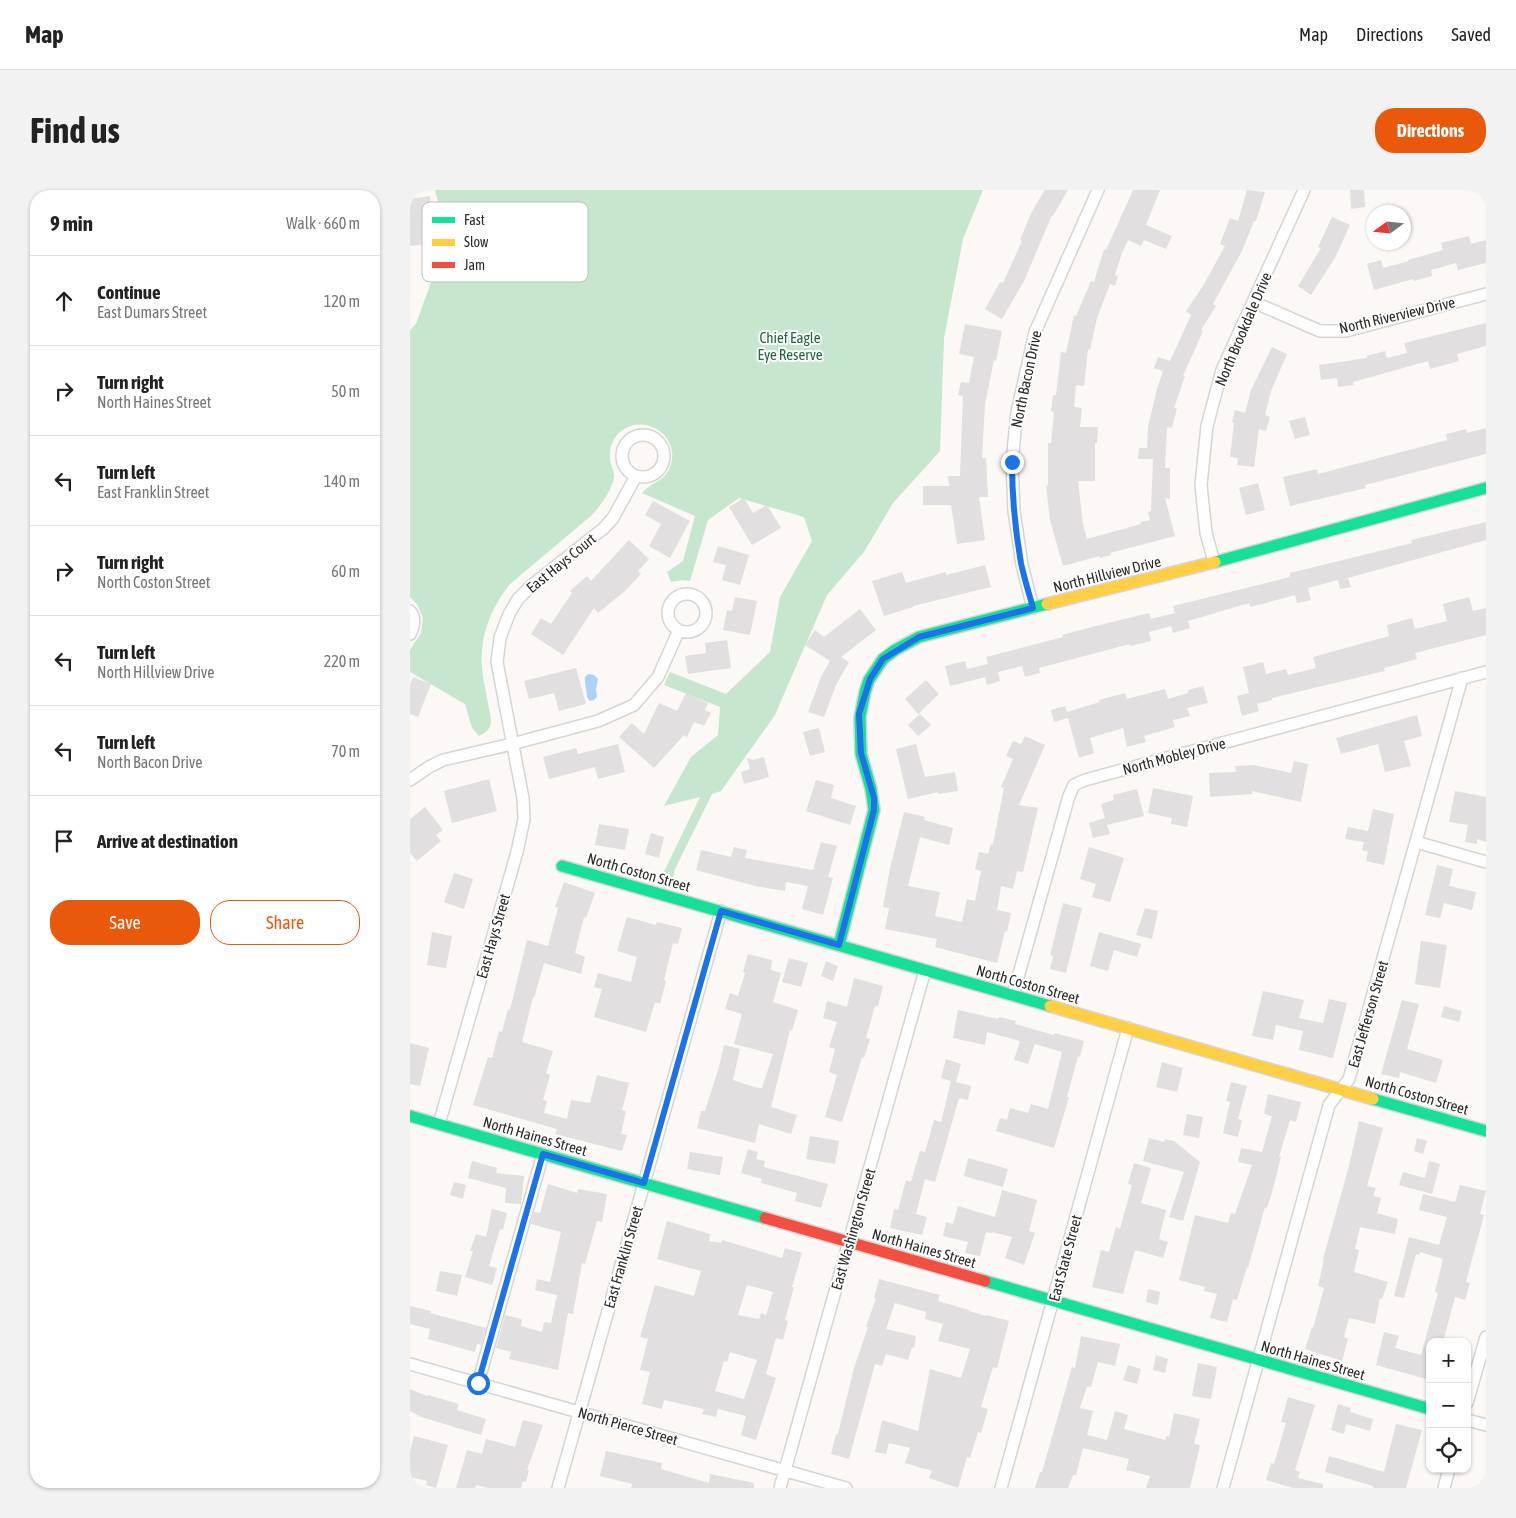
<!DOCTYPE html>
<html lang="en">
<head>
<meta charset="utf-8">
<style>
	body { margin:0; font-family:"Asap Condensed",sans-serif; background:#f2f2f2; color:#222 }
	.controls { position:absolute; right:15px; bottom:15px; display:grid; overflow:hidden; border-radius:10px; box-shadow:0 1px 4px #0004 }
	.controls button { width:45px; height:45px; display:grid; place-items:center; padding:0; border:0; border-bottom:1px solid #e0e0e0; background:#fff; color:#222; font:25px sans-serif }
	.compass { position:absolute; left:956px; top:15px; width:45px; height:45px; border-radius:50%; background:#fff; box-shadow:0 1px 4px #0004; rotate:255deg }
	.stop { position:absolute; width:15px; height:15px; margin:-11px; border:4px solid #1a73e8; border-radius:50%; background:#fff }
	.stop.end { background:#1a73e8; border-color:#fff; box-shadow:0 1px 5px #0008 }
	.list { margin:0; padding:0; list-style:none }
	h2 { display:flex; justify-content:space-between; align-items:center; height:65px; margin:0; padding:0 20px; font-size:21px }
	h2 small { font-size:16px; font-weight:400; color:#767676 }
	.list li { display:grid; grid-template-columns:32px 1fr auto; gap:15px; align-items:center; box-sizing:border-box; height:90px; padding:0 20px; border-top:1px solid #e0e0e0 }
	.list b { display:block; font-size:19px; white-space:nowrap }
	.list p { margin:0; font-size:16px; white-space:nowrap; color:#767676 }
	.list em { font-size:16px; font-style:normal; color:#767676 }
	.actions { display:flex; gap:10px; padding:15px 20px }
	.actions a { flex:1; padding:11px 0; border:1px solid #ea580c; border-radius:20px; text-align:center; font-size:18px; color:#ea580c }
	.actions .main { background:#ea580c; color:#fff }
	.icon { flex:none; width:28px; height:28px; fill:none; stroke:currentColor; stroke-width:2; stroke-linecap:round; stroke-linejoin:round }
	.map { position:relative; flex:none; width:1076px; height:1298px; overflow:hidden; border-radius:20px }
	header { display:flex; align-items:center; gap:30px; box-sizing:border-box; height:70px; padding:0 25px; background:#fff; border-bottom:1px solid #e0e0e0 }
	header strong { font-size:24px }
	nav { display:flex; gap:28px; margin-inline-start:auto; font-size:18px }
	.intro { display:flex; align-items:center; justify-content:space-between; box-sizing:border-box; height:120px; padding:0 30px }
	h1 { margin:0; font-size:35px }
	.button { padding:12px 22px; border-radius:20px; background:#ea580c; color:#fff; font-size:18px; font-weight:700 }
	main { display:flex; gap:30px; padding:0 30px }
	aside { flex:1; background:#fff; border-radius:20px; box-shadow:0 1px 4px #0004 }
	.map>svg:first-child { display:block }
	.green { fill:#c6e6cd }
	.water { fill:#afd0f8 }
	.building { fill:#e1dfdf; fill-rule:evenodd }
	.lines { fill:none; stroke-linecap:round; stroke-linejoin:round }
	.street-casing { stroke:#d7d5d3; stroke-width:14 }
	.fast-casing { stroke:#d7d5d3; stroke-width:14 }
	.slow-casing { stroke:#d7d5d3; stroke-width:14 }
	.jam-casing { stroke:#d7d5d3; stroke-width:14 }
	.street { stroke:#fefefe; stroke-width:11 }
	.fast { stroke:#16e098; stroke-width:11 }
	.slow { stroke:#ffcf43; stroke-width:11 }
	.jam { stroke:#f24e42; stroke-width:11 }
	.route { stroke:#1a73e8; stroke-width:6 }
	.labels { text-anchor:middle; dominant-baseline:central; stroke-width:4; stroke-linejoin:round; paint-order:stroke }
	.street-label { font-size:15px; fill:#2c2a29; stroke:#fff }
	.park-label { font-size:15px; fill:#25643d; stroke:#fff }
	.key { fill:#fff; stroke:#c0bfbf; stroke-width:1 }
	.key-label { font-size:14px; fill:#2c2a29 }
</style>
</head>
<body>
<header>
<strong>Map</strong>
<nav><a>Map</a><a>Directions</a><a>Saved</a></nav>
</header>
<div class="intro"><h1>Find us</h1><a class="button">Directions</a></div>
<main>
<aside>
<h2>9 min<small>Walk · 660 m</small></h2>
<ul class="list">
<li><svg class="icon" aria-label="ahead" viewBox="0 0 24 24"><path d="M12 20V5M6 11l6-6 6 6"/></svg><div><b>Continue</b><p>East Dumars Street</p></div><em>120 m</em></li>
<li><svg class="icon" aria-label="right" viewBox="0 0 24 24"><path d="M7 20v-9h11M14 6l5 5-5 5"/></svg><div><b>Turn right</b><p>North Haines Street</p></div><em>50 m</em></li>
<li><svg class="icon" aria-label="left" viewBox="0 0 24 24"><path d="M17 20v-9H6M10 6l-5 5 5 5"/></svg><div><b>Turn left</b><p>East Franklin Street</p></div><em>140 m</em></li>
<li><svg class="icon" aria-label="right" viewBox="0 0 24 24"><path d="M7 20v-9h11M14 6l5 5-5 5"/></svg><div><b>Turn right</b><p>North Coston Street</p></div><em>60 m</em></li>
<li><svg class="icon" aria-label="left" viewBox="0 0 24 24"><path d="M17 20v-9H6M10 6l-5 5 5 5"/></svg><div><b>Turn left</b><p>North Hillview Drive</p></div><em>220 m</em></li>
<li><svg class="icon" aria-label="left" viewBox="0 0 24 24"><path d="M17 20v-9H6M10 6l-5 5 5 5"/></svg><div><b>Turn left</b><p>North Bacon Drive</p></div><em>70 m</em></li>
<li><svg class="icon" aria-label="arrive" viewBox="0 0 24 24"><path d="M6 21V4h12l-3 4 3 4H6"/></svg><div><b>Arrive at destination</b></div></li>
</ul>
<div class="actions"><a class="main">Save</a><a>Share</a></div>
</aside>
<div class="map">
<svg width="1076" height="1298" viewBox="0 0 1076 1298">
	<rect width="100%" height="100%" fill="#fbf8f5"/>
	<path class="green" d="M25,0H573L553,49L534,148L530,261L483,313L454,362L417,405L365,525L311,601L302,604L265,679L262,691L251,688L290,607L254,616L281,567L308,545L310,517L254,495L260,482L316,504L360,462L370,407L402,351L394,327L329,308L298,330L280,391L272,390L261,392L257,382L273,371L285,326L232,303C242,291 256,292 261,274C270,245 233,222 210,242C201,250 198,262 201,274C202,277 204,282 204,285C204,298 190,316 182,325L100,394C85,413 74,435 72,460C70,478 75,496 78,513C79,519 81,527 81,532C80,540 75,543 69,546L62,538L55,514L0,482V460L11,443L13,428L7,414L0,407V140L6,134L29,70L30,19Z"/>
	<path class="water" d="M178,484L184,485L188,489L186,499L187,507L184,510L180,511L177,507C177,501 174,491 175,487Z"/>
	<path class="building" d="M635,0H658L643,26L642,25L614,91L592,129L575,119L590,92L593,93L612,51L610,50L622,21Z
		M723,0H750L736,35L762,46L756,59L734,50L731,56L718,50L712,63L705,85L708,86L705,96L700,94L687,128L680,160L678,159L674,196L666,195L664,217L672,218L670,237H688L687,253H685V291H668L673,334L677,349L731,334L730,332L740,330L738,322L741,321L743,269H728L729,258H737L738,237L747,199L753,181L744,178L748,167L760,171L781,125L776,121L793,96L815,56L810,54L820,28L828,31L837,0L855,2L846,31H844L832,61L803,114L806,116L791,140L793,141L773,186H775L764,218H767L762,238L757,237L755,278H760V309L755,308L765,346L700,363L701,365L690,368L689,366L653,376L640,330L636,296L638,295V253H641L644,222L641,221L643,205H646L651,162L656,163L664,125L666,126L681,91L684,92L694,59L696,60Z
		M940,0H954L955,17L941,19Z
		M20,6L26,53L0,56V9Z
		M922,27L940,35L925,68L901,105L888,96L911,58L908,57Z
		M1059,46L1061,54L1076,50V73L1048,80L1046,73L1021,80L1022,86L1004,91L1003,89L964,100L957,74L971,70L973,78L999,71L998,70L1033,60L1031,53Z
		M1076,133V156L1047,164L1049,171L1020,179L1018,171L943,192L944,195L928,197L927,188L911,190L909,175L957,168L956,166L975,161L977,168L997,163L994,153Z
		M555,134L592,141L586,171L584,170L575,214L572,268H576L578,307H569L575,350L547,354L541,315H513V296H539L538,286H550L553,206L548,205L551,192L559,193L564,167L549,164Z
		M862,157L877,164L861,201L855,225L860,227L856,241L849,239L844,277L827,275L828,268L820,267L824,233L822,232L825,220L835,223L841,200Z
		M895,227L900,245L885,249L879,231Z
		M1076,238V264L955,295L956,298L880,316L873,287L907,279L908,284L1037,250L1036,244L1056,239L1057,243Z
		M848,293L855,320L836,325L829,298Z
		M334,308L343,323L357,315L371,338L342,355L319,317Z
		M243,311L280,331L260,368L239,356L251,334L235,325Z
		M1076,332V350L938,388L941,397L930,399L928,390L898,398L901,410L887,413L885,405L840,417L839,413L778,431L780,438L763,443L761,436L739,442L741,451L720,456V454L629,478L630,483L615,487L612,476L588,482L590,491L577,495L575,487L540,496L535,476L555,471L557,479L578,474L576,467L653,447L652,445L686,436L739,423L741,429L765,423L763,416L880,387V383L1002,353L1001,350Z
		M219,350L239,369L228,381L231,384L216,400L188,423L184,418L153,465L121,444L131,428L141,434L162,403L160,401L177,386L181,391Z
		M308,356L339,365L330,395L312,390L316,375L303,372Z
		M575,375L581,397L503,416V417L474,426L462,391L492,382L496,393L536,382V385Z
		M325,407L347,411L340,445L313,440L317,420L322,421Z
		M1059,407L1063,421L1076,418V445L1005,463L1007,469L974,478L975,481L862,508V510L847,514L849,521L832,526L827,506L839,503L833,477L853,472L856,484L876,479L878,485L906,478L903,467L979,446L977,435L1002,428L1005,439L1037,431L1033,414Z
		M450,419L466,440L431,467L439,472L426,495L414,527L398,522L411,487L420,471L395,455L405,440L414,447Z
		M317,450L321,478L278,484L275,466L296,463L295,453Z
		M166,478L176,514L149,521L144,503L119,509L114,491Z
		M3,487L21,494L8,527L0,524V495Z
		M516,490L529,504L508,524L495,509Z
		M793,496L798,513L777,518L780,526L763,530L765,537L734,546L736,552L717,557L713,538L680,548L684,563L669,568L658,528L644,532L641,520L655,516L657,522L690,512L689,510L715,503L717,509L755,499L758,509L778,503V500Z
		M276,503L298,513L295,520L301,523L294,536L284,532L277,547L274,545L244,578L209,547L222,533L234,544L249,513L267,521Z
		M510,524L521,535L508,546L498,535Z
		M1007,525L1012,546L994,551L1001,576L975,582L968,554L931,564L926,548Z
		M409,538L415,562L400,566L393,542Z
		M615,546L635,555L609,615L628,618L613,682L607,681L603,699L591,696L587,720L601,723L597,742L595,741L587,773L525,757L527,749L475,739L479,718L473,717L480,678L494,622L515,627L514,630L543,638L539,655L510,647L498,696L530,702L525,726L552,732L557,709L565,711L571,681L565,679L569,662L578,664L581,654H583L594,598L591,597L603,569L596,566L603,551L611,554Z
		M208,554L215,582L188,589L185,577L139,589L133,567L166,558L168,564Z
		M506,554L515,587L545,582L548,601L528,604V602L498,609L486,559Z
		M354,567L359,587L334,594L331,582L340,579L337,568L343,570Z
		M884,571L898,574L891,612L842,601V604L800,607L799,583L826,582L825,576L844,575L881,583Z
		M79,589L87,621L42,633L34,601Z
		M406,590L424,595L421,608L446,616L440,635L396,621Z
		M743,598L783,606L777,637L761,634L762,628L738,623Z
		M727,599L734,626L697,635L700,644L683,648L679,633L695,628L691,614L704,610L703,605Z
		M1045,601L1076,607V652L1067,649V654L1055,652L1058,635L1039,632Z
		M15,617L33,640L26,645L31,651L7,671L0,663V629Z
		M963,619L984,624L974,675L956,671L958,662L952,660L954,652L935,649L938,637L958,641Z
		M189,634L219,639L215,660L185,655Z
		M241,643L254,647L249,668L235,664Z
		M411,652L427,656L418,687L423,688L413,725L392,719L398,696L376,692L375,701L345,696L286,680L291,660L321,667L324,657L337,660L335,668L403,680Z
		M679,657L714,668L700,712L682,707L686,694L670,689Z
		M1027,675L1043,679L1039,696L1066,702L1062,720L1034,713L1030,728L1015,725Z
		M44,683L63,689L54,719L34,712Z
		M154,692L185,703L176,728L174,727L165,763L175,767L171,784L134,773L124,808L123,807L112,852L143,861L136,883L140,885L133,910L137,911L134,923L157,929L161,910L180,913L187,885L219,893L212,920L216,921L211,944L217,945L212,961L145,944L147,939L63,915L78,867L82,868L89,841L92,842L98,819L100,820L117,750L138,756L148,718L145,717Z
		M653,713L672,718L656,783L640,779L643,766L640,765Z
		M735,718L748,721L742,749L726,745Z
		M217,727L246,735L247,732L272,738L268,754L263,753L254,790L256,791L250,814L245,812L236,842L184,827L192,799L184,797L188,783L221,792L227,767L207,761Z
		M22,742L42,746L36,778L17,775Z
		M689,742L731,754L727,767L704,760L698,781L680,776Z
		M1011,751L1037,755L1030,798L1005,794Z
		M338,764L362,770L361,780L371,783L363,812L388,820L382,841L380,840L361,917L387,925L381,944L349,934L345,953L287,938L291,921H295L309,877L314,855L330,859L323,890L348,898H352L363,864L324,854L332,824L315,819L320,803L328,806L335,783L333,782Z
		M379,768L398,773L391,797L372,792Z
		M416,771L428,776L423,791L411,786Z
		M444,788L473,796L468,816H465L456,848L460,849L454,868L452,867L432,932L415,927L427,885L419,882L425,859L419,857L427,832L413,828L417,811L437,817Z
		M853,801L894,810L889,828L913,833L919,809L937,813L923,868L889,860L893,841L866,835L863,850L842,846Z
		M992,810L1009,814L997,859L1033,870L1026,893L990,882L989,888L971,884Z
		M1034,816L1052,821L1049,832L1031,827Z
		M548,820L588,829L589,827L606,831L605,834L644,845L645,843L674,851L670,867L668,866L657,907H659L644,958L586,941L590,928L597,930L600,918L618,923L621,914L638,919L652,862L625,854L618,874L604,870L610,851L577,842L575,855L543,848Z
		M0,853L19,858L10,896L0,894Z
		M536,869L551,874L546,892L561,896L558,910L549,908L525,992L515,989L506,1024L517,1027L512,1045L480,1038L484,1019L488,1020L496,990L501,992L510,961L515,962L524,930L531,932L541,891L531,888Z
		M752,872L773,878L767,902L746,897Z
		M821,892L837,896L828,929L832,930L828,947L813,943L820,912L816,911Z
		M858,904L891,912L886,932L880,930L869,967H871L863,999L857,1018L855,1017L838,1078L837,1077L827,1110L823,1109L817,1132L800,1128L807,1104L794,1101L795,1097L769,1090L785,1025L818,1033L821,1023L825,1024L842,975L828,972L831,958L852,962L862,926L854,924Z
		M777,924L793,927L789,948L773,945Z
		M949,931L973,938L957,996L966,998L963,1006L971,1008L967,1023L988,1029L985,1044L950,1037L945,1059L949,1060L944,1082L978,1092L972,1109L970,1108L965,1134L939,1128L934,1147L938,1149L932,1171L895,1159L902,1137L903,1138L914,1098L908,1096L914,1069H913L939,976Z
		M400,946L429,951L425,974L396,969Z
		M739,948L754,952L755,949L764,951L790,972L773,1031L759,1027L774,982L733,971Z
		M1007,948L1017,951L1013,964L1004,961Z
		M338,959L348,962L346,969L355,971L354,977L418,994L411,1018L385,1011L387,1003L351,993L352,989L331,983Z
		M280,962L313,967L310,985L277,979Z
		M558,968L598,979L593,997L554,986Z
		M62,971L87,978L86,983L114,986L111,1014L95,1013L96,998L58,988Z
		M1019,971L1030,974L1022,1004L989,995L993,982L1015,988Z
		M724,973L741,978L731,1013L756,1020L749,1049L758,1052L753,1068L725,1060L713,1104L682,1097L691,1060L699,1062L706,1037L710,1039L722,995L718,994Z
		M44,992L56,995L53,1009L40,1005Z
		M138,994L167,1003L168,999L197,1004L192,1032L187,1031L175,1074L172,1073L163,1124L158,1123L148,1180L99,1169L101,1162L86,1158L95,1125L112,1129L111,1136L132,1142L134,1132L141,1133L147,1105L125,1100L127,1089L140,1092L151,1042L121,1034L124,1022L130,1023Z
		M1050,995L1076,1001L1070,1024L1074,1025L1056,1092L1060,1093L1055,1110L1045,1107L1033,1152H1020V1190L966,1175L974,1142L989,1146L985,1158L1011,1165L1028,1103L1025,1102L1033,1069L1010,1062L1009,1065L1006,1064L994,1108L984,1106L999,1047L1029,1055L1037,1027L1009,1020L1013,1004L1045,1012Z
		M592,1000L627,1010L619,1041L625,1043L614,1075L595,1068L602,1047L582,1042L581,1043L576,1042L570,1066L555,1063L558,1052L533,1046L536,1032L543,1034L548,1016L585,1027Z
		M82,1019L97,1023L93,1040L90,1039L79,1076L87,1078L82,1095L55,1087L63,1061H60L66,1044L76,1047Z
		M257,1031L300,1044L299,1051L311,1053L312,1050L372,1068L375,1058L392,1063L382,1097H384L375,1130L378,1131L373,1150L366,1148L356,1184L366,1188L346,1250L331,1245L336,1226L308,1219L306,1227L292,1224L294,1219L254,1210L252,1219L232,1214L240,1182L230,1180L238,1149L230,1147L245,1095L284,1106L291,1081L247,1069ZM337,1095L363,1102L356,1125L351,1123L349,1129L328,1125ZM320,1162L347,1170L334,1209L305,1201L314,1171L317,1172Z
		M30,1081L52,1085L47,1106L26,1101Z
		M469,1089L530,1105L528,1111L559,1120V1121L576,1126V1125L599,1131L587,1178L583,1177L571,1217L578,1219L571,1243L568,1242L560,1268L557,1267L548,1298L519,1288L522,1281L495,1273L500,1258L479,1253L476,1264L465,1262L472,1230L508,1241L520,1179L551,1188L560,1159L528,1151L533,1134L515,1129L516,1122L485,1113L476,1139L506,1146L504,1158L502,1157L498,1170L476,1164L472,1176L465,1174L439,1269L421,1264L426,1244H428L444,1178L458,1137H456L466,1108H464Z
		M738,1099L750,1102L748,1115L736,1112Z
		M0,1116L21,1121L20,1123L76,1138L71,1155L67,1154L65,1162L18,1149L20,1139L0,1134Z
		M671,1146L710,1154L705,1176L688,1172L681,1197L677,1196L670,1218L683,1221L677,1245L697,1250L705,1221L718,1225L714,1239L755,1250L757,1246L759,1247L764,1223L790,1229L784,1254L790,1255L780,1298H736L740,1286L716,1280L719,1269L673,1258L666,1285H663L658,1298H625L630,1282H632L662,1177L665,1178Z
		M746,1165L758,1169L755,1183L743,1180Z
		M788,1173L807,1177L801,1209L782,1206Z
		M718,1175L731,1179L727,1194L713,1190Z
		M0,1199L17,1206L18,1205L49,1214L47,1220L76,1229L71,1245L11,1227L0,1221Z
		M878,1207L905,1215L885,1280L890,1282L888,1288L913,1294V1298H883L856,1290L861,1273L864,1274L876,1233L871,1232Z
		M928,1214L941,1218L940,1222L963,1229L960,1241L936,1234L934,1244L921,1240Z
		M113,1230L133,1235L117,1280H119L116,1292L113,1291L111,1298H78L66,1295L65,1298H46L57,1260L72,1264L76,1249L105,1257Z
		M986,1234L1012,1240L996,1298H963V1296L915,1282L919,1266L974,1282Z
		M4,1246L38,1255L26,1298L16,1295L17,1291L0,1287V1262Z
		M196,1261L252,1273L251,1279L299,1293L300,1284L344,1293V1298H221L222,1294L190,1286Z"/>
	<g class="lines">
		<defs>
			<path id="street" d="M843,112L910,141H936L1076,104
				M212 266a21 21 0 1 1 42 0a21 21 0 1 1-42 0Z
				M804,372L796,343L791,295L797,236L812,180L894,0
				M258 423a19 19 0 1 1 38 0a19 19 0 1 1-38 0Z
				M623,418L612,375L604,321L602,272L607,222L625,142L688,0
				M0,421C6,428 4,436 0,444
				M0,590L19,577L33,570L102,554L188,531L224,515L248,487L269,440
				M1006,652L1076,672
				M603,805L659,606L664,595L675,590L1076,482
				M29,934L107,662L114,629L113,608L87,472L90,448L99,424L108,409L122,395L194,338L203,328L226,286
				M0,1174L436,1298
				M68,1193L133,964
				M1057,1213L1076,1147
				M1057,1230L1076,1235
				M148,1298L311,721
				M370,1298L515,780
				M591,1298L718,838
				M813,1298L919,915L939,889L1052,488
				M1034,1298L1039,1279"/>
			<path id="fast" d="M805,372L1076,298
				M152,676L640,816
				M429,755L464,620L461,599L451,564L450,527L455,502L459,490L473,469L485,460L509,447L637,414
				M963,909L1076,941
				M0,926L355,1028
				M575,1091L1020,1219"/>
			<path id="slow" d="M637,414L805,372
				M640,816L963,909"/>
			<path id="jam" d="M355,1028L575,1091"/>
		</defs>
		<use href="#street" class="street-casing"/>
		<use href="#fast" class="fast-casing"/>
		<use href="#slow" class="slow-casing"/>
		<use href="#jam" class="jam-casing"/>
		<use href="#street" class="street"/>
		<use href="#fast" class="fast"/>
		<use href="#slow" class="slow"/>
		<use href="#jam" class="jam"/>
	</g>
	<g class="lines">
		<path class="route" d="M68,1193L133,964L234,993L311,721L429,755L464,620V608L451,563L449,524L460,489L473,469L509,447L623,418C619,403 614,388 611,373C605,339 602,306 602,272"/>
	</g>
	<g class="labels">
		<g class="street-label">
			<text transform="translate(987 125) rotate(-13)">North Riverview Drive</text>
			<text transform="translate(833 139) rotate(-67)">North Brookdale Drive</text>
			<text transform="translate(616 189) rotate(-78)">North Bacon Drive</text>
			<text transform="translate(151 373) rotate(-39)">East Hays Court</text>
			<text transform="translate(697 384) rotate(-14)">North Hillview Drive</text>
			<text transform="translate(764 566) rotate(-15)">North Mobley Drive</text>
			<text transform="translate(229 682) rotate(16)">North Coston Street</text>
			<text transform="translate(83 746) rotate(-74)">East Hays Street</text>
			<text transform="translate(618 794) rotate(16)">North Coston Street</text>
			<text transform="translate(958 824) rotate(-74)">East Jefferson Street</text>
			<text transform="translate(1007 905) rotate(16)">North Coston Street</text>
			<text transform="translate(125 946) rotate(16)">North Haines Street</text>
			<text transform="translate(443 1039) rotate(-74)">East Washington Street</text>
			<text transform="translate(514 1058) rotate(16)">North Haines Street</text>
			<text transform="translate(213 1067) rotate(-74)">East Franklin Street</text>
			<text transform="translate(655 1068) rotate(-75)">East State Street</text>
			<text transform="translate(903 1170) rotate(16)">North Haines Street</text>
			<text transform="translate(218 1236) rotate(16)">North Pierce Street</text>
		</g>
		<g class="park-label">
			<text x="380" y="147">Chief Eagle<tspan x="380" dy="17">Eye Reserve</tspan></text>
		</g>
	</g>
	<rect x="12" y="12" width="166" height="80" rx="8" class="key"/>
	<rect x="22" y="27" width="23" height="6" fill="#16e098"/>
	<rect x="22" y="49" width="23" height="7" fill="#ffcf43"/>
	<rect x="22" y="72" width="23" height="6" fill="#f24e42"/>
	<g class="key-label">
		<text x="54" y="35">Fast</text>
		<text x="54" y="57">Slow</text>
		<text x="54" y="80">Jam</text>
	</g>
</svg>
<div class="controls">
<button>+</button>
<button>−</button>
<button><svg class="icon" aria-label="locate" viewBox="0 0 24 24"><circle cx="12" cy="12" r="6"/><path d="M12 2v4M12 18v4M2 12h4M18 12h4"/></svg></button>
</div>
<svg class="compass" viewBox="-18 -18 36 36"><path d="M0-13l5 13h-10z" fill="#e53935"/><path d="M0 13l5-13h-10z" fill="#767676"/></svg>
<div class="stop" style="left:68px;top:1193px"></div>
<div class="stop end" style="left:602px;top:272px"></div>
</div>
</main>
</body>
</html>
